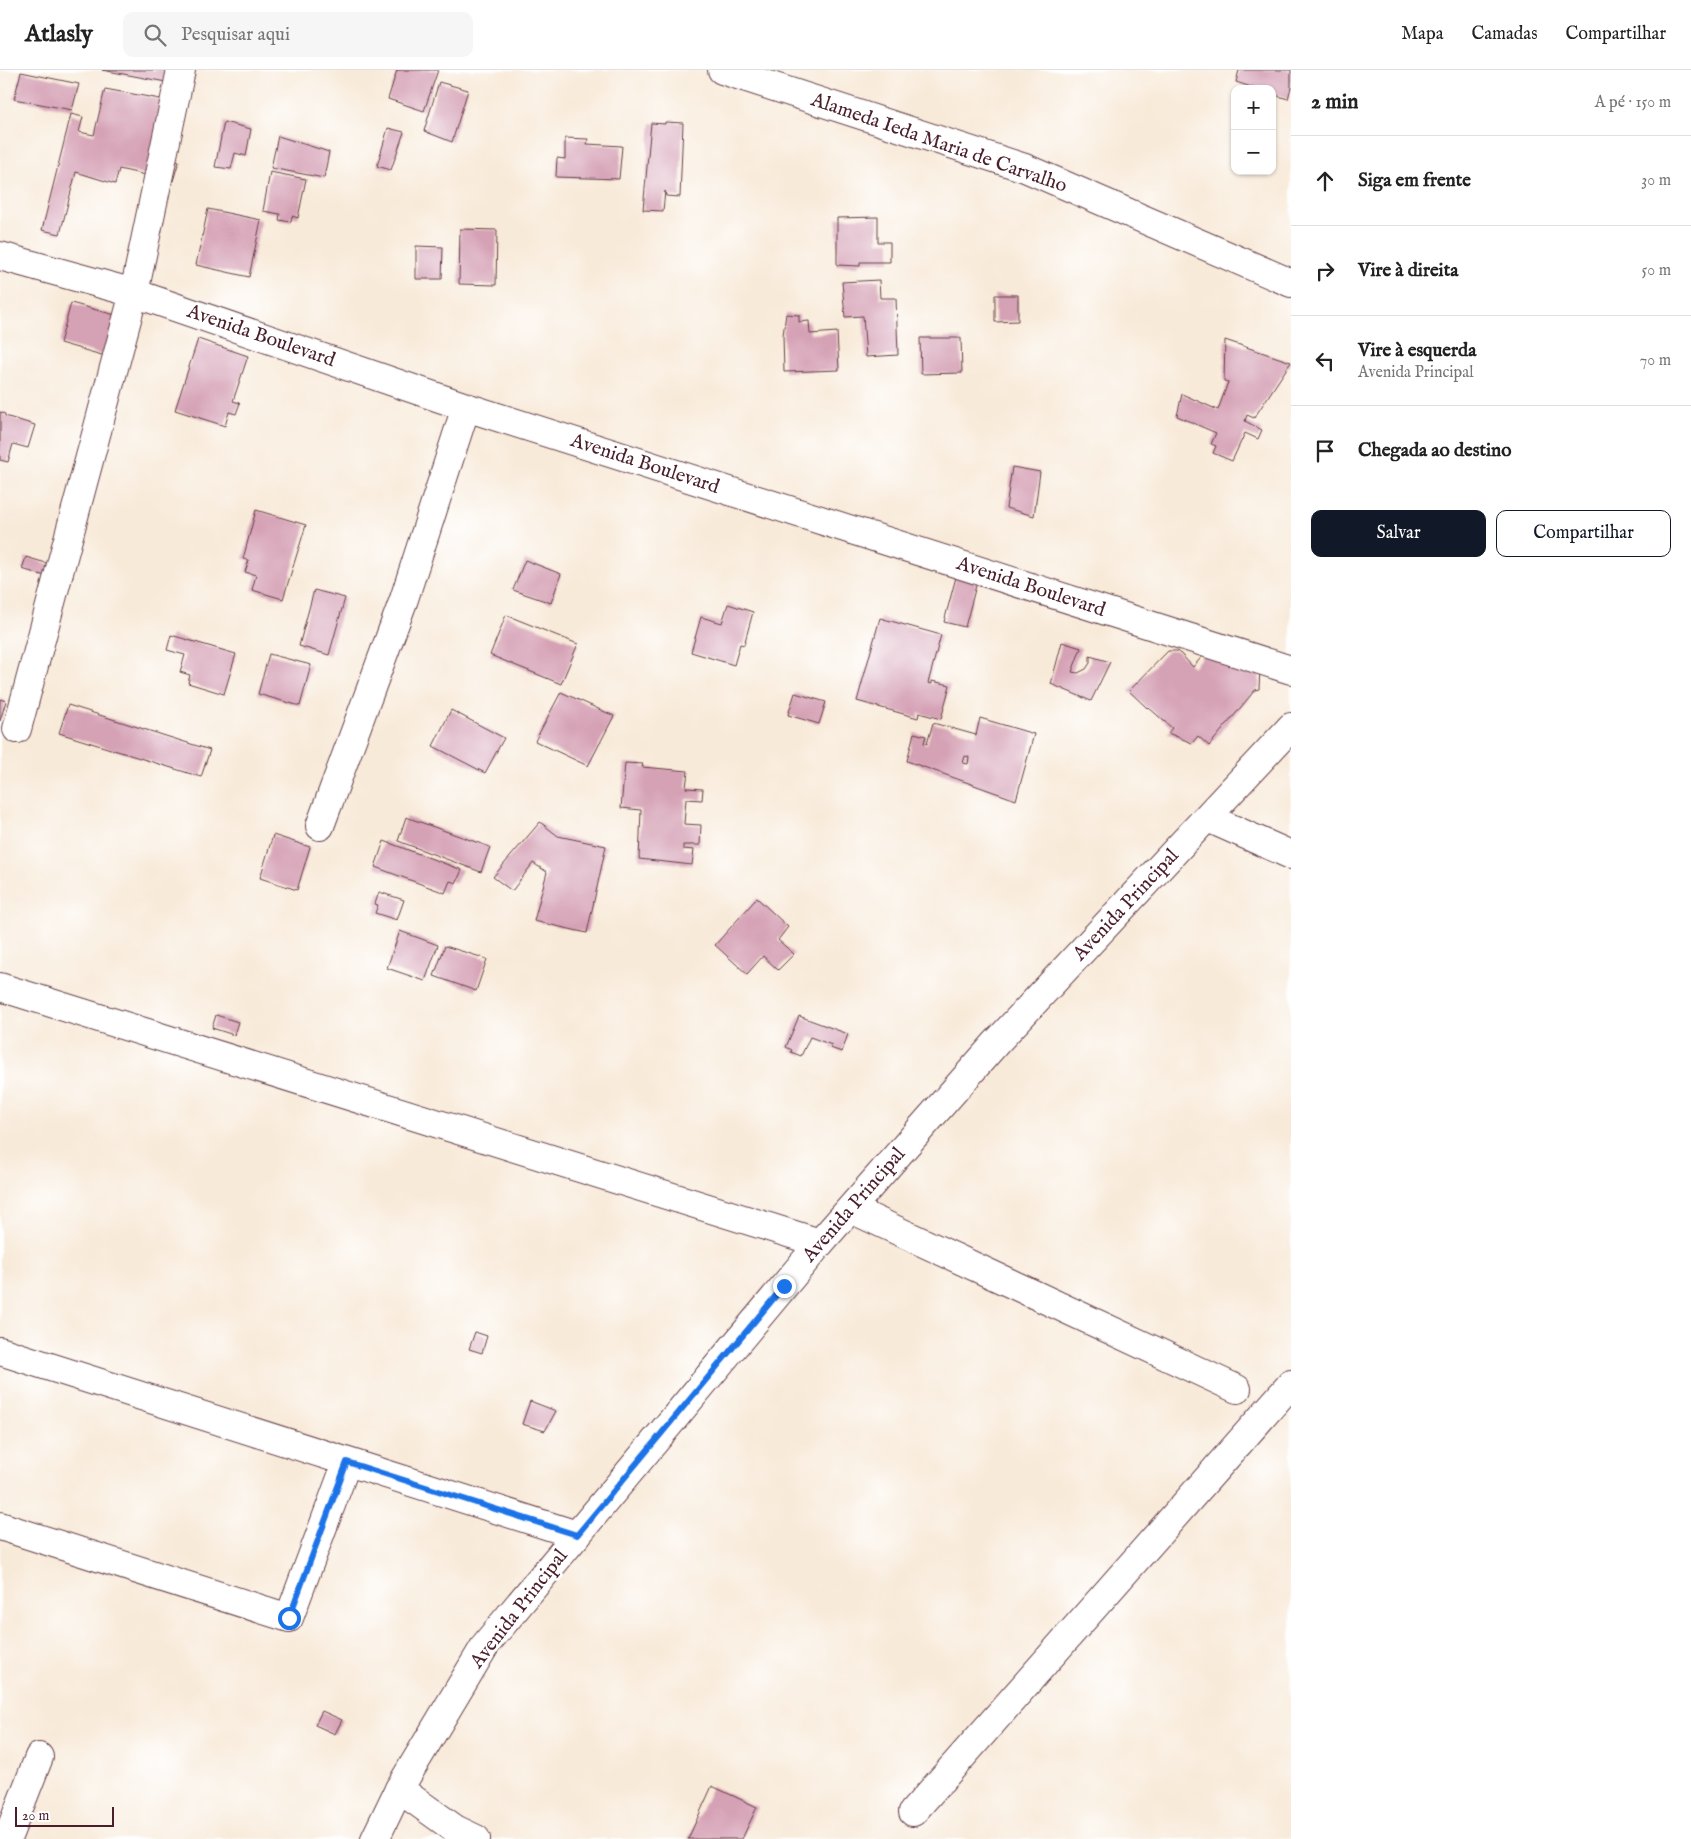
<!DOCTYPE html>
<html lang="pt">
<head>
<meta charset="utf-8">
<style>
	body { margin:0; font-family:"IM FELL English",serif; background:#f6f6f6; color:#222 }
	.controls { position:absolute; right:15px; top:15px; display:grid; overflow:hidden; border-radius:10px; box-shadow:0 1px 4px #0004 }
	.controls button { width:45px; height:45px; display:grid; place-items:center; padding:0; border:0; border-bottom:1px solid #e0e0e0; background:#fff; color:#222; font:25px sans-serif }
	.scale { position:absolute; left:15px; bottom:12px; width:99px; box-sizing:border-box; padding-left:5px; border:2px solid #4a1f2b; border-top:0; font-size:14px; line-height:18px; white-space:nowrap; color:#4a1f2b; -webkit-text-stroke:4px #fff; paint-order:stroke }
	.stop { position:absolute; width:15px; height:15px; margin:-11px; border:4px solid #1a73e8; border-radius:50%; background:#fff }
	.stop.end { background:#1a73e8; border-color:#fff; box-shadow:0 1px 5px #0008 }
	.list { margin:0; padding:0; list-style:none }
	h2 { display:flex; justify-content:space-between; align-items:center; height:65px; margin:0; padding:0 20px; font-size:21px }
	h2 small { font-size:16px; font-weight:400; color:#767676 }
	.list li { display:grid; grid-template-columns:32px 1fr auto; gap:15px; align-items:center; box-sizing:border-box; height:90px; padding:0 20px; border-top:1px solid #e0e0e0 }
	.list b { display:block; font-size:19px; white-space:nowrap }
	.list p { margin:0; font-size:16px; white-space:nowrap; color:#767676 }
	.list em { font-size:16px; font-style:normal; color:#767676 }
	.actions { display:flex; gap:10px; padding:15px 20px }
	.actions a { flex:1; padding:11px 0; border:1px solid #111827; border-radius:10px; text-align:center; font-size:18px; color:#111827 }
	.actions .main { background:#111827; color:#fff }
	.icon { flex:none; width:28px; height:28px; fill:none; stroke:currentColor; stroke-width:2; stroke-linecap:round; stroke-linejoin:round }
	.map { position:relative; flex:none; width:1291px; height:1769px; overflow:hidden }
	header { display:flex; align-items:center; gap:30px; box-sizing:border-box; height:70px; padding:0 25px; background:#fff; border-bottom:1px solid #e0e0e0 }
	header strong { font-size:24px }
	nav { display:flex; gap:28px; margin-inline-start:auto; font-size:18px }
	.search { width:350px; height:45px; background:#f6f6f6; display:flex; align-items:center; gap:12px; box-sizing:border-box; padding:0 18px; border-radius:10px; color:#767676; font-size:19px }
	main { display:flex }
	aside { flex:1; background:#fff }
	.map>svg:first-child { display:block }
	.building { fill:#d5a1b5; fill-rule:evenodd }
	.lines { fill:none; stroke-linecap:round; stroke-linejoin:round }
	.minor-casing { stroke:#643d45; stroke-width:30 }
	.tertiary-casing { stroke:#643d45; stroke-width:30 }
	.minor { stroke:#fff; stroke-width:28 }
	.tertiary { stroke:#fff; stroke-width:28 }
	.route { stroke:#1a73e8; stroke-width:6 }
	.labels { text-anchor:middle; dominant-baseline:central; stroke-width:5; stroke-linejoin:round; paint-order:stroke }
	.street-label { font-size:20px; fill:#4a1f2b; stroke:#fff }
</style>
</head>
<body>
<header>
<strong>Atlasly</strong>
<div class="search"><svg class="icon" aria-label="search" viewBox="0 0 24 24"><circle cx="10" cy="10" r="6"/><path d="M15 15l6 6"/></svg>Pesquisar aqui</div>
<nav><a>Mapa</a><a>Camadas</a><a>Compartilhar</a></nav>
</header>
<main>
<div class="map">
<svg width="1291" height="1769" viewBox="0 0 1291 1769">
	<rect width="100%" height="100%" fill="#fff"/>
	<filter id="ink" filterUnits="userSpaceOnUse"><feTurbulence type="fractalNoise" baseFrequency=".02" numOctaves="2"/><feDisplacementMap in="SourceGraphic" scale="10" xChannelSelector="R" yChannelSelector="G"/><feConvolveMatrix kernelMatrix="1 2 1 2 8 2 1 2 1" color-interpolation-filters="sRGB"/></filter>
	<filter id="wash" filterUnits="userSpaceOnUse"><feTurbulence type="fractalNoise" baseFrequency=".0096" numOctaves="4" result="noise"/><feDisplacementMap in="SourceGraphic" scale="20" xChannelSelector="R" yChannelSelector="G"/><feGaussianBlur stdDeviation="1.12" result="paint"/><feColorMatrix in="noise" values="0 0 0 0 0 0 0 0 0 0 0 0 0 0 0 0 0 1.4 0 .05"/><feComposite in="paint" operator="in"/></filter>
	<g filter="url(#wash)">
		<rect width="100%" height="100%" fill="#f8ead9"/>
		<g id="blocks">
			<path class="building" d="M102,0H168L166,12Z
				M397,0H438L424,41L388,29Z
				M1239,0H1291V17L1288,29L1272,24V19H1257L1236,12Z
				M21,2L79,14L72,40L14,29Z
				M439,12L468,20L452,72L424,61Z
				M105,19L188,34L180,72L162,68L157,86L179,91L173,111L119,99L115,114L76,102L60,164L42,160L71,44L83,47L79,62L94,65Z
				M224,52L251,59L246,86L235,83L231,99L215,97Z
				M665,52L683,53L680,127L666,126L665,121L663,141L643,140L651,53L665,54Z
				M388,58L404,62L391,100L377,96Z
				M278,66L329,82L324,108L271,98Z
				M565,68L588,69L587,74L622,76L619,109L556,107L557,88L565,89Z
				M270,102L306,109L298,148L292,146L291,152L279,150L280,144L263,141Z
				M208,139L261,150L249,207L196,195Z
				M878,147V172H890V192H860V196L837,195V148Z
				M460,159L497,160L496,215L459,214Z
				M416,176L443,177L442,209H416Z
				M879,210L880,228H896L898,285L866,287L863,246L845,247L842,212Z
				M995,225H1018V251L995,252Z
				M71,233L137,251L126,292L60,273Z
				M786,244L799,245V252L809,251L810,264L837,262L839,300L784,302L783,265Z
				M920,268H961L962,303L921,304Z
				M198,269L248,286L233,331L240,333L236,344L229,342L225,356L175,340Z
				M1225,270L1291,292L1254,348L1247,345L1245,351L1262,360L1258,369L1245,363L1232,391L1213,383L1216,376L1211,374L1216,363L1177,346L1182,324L1218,340L1228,312L1224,311Z
				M0,342L5,344V346L35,355L28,378L13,374L8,392L0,390Z
				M1012,397L1040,402L1034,446L1006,438Z
				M256,440L306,455L283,529L252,520L256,505L245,502L249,490L243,489Z
				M26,487L59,497L55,509L22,499Z
				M525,490L561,504L551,533L513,520Z
				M956,507L977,512L965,557L944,552Z
				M314,520L345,528L329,585L299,576Z
				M728,534L753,542L744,575L740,574L734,595L691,582L701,547L722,553Z
				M506,545L578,574L561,614L490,585Z
				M880,548L941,565L928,613L932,614V611L950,615L941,649L919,643L918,648L857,631Z
				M171,565L236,584L224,624L188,613L190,605L180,602L185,585L167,580Z
				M1062,572L1081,578L1072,602L1078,603L1086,599L1090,593V586L1110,592L1091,631L1051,614Z
				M1168,581H1178L1193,597L1206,582L1260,598L1259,619L1255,620L1209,676L1198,666L1192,673L1168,663L1172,658L1148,637L1147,638L1129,621Z
				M269,584L311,595L300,636L258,624Z
				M561,622L614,646L588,696L535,671Z
				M795,623L826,632L819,654L788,645Z
				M0,629L6,631L0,651Z
				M68,635L210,680L201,707L59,663Z
				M451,640L504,668L485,703L433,676Z
				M980,648L1034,664L1016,730L907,691L914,663L926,666L924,673L927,674L933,653L976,665ZM965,686L969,687L968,694L963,693Z
				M625,693L643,694L642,697L688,701L686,718L703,719L702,730L686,729L684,754L701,755L700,775H683V779L694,780L692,795L639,789L641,740L621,738Z
				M406,747L490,777L481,802L398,771Z
				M540,752L558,766L606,776L587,863L534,851L547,802L533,793L512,821L493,807Z
				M273,765L310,777L297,820L260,808Z
				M384,771L462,800L456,813L450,811L445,823L375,797Z
				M379,822L404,830L397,850L375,843L378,835L375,834Z
				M757,828L788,857L778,870L794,884L778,900L763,886L747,904L715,875Z
				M400,861L438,875L425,911L387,898Z
				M445,876L487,889L476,921L434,906Z
				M216,945L238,952L234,965L212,958Z
				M799,946L848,964L842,982L830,978L832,975L810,967L801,986L791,982L792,980L786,977Z
				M475,1262L487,1266L482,1283L469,1279Z
				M530,1331L556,1341L545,1361L522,1354Z
				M322,1641L342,1650L335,1664L315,1655Z
				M712,1716L757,1737L742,1769H688Z"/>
		</g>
	</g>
	<g filter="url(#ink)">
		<use href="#blocks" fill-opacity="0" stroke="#643d45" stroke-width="1"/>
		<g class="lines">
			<defs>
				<path id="minor" d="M722,0L1025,98L1291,213
					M0,186L134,223L466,337L1291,600
					M17,659L134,223L181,0
					M1208,748L1291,785
					M320,756L404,529L466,337
					M0,917L820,1173
					M851,1139L1237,1319
					M0,1281L577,1465
					M0,1456L289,1548L347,1392
					M399,1719L455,1759L476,1769
					M913,1742L1291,1314
					M7,1769L39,1687"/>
				<path id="tertiary" d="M375,1769L399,1719L486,1574L820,1173L996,973L1291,657"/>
			</defs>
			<use href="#minor" class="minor-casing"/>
			<use href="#tertiary" class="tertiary-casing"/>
			<use href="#minor" class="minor"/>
			<use href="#tertiary" class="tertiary"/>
		</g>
	</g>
	<g class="lines" filter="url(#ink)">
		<path class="route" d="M289,1548L347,1392L577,1465L784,1216"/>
	</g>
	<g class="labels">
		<g class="street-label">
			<text transform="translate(939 73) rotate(19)">Alameda Ieda Maria de Carvalho</text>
			<text transform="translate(261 266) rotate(19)">Avenida Boulevard</text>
			<text transform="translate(645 394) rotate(18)">Avenida Boulevard</text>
			<text transform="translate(1031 517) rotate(18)">Avenida Boulevard</text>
			<text transform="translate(1126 835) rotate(-47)">Avenida Principal</text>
			<text transform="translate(854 1135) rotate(-49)">Avenida Principal</text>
			<text transform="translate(519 1539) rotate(-52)">Avenida Principal</text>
		</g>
	</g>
</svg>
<div class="controls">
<button>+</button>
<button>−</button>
</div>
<div class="scale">20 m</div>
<div class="stop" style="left:289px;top:1548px"></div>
<div class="stop end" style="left:784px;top:1216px"></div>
</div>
<aside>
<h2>2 min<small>A pé · 150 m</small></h2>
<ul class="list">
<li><svg class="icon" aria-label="ahead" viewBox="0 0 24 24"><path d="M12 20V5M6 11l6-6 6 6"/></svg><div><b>Siga em frente</b></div><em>30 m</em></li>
<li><svg class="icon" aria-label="right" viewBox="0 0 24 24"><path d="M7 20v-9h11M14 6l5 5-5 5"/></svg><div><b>Vire à direita</b></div><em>50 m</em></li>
<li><svg class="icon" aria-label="left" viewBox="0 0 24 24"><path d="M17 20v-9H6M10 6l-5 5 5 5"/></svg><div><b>Vire à esquerda</b><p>Avenida Principal</p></div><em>70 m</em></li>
<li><svg class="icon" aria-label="arrive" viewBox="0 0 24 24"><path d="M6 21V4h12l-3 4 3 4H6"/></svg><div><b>Chegada ao destino</b></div></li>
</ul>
<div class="actions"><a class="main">Salvar</a><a>Compartilhar</a></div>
</aside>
</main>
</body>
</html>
